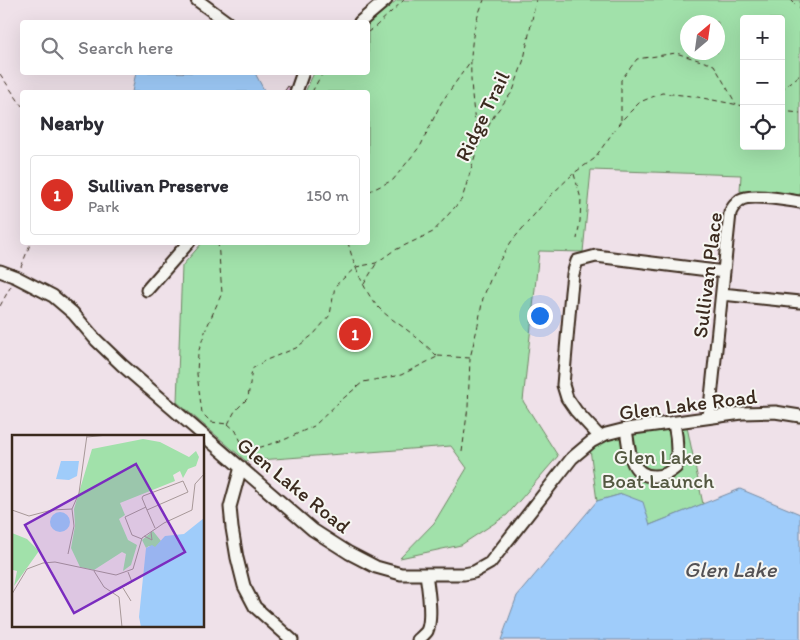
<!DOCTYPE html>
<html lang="en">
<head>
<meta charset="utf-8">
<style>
	body { margin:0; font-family:Itim,sans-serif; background:#f7f7f7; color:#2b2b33 }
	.controls { position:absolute; right:15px; top:15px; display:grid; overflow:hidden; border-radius:5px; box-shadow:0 5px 20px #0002 }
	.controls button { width:45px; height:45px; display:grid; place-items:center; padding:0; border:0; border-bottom:1px solid #e1e1e2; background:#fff; color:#2b2b33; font:25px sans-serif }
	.compass { position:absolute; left:680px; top:15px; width:45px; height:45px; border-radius:50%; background:#fff; box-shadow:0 5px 20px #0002; rotate:29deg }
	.you { position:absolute; left:539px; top:315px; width:18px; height:18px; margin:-12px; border:4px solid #fff; border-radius:50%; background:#1a73e8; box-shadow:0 0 0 8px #1a73e833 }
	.badge { display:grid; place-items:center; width:32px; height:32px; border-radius:50%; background:#d93025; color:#fff; font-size:16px; font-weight:700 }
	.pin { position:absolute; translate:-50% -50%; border:2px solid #fff; box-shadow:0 1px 5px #0006 }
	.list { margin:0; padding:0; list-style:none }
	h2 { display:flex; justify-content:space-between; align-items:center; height:65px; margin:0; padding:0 20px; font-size:21px }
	h2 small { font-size:16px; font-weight:400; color:#7c7c81 }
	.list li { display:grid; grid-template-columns:32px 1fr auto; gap:15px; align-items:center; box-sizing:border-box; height:80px; margin:0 10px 10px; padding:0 10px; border:1px solid #e1e1e2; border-radius:5px }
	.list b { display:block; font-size:19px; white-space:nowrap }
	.list p { margin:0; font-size:16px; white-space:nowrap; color:#7c7c81 }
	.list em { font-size:16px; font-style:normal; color:#7c7c81 }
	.icon { flex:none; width:28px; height:28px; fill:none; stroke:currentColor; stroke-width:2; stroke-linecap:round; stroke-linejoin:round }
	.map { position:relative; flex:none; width:800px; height:640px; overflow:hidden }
	.search { position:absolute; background:#fff; box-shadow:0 5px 20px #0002; left:20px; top:20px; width:350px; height:55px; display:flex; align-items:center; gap:12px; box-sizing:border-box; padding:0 18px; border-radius:5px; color:#7c7c81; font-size:19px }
	.panel { position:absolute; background:#fff; box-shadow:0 5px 20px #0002; left:20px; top:90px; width:350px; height:155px; border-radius:5px }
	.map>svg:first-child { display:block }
	.green { fill:#a1e1aa; stroke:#6e8664; fill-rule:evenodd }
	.water { fill:#9fccfa; stroke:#778ba2 }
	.building { fill:#deb1d5; stroke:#3b2a1e }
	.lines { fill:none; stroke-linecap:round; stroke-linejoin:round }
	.minor-casing { stroke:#3b2a1e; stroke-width:15 }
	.path { stroke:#3b2a1e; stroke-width:1; stroke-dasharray:5 4; stroke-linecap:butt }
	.minor { stroke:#f6f6f2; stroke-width:11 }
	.labels { text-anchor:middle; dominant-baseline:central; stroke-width:4; stroke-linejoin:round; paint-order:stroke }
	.street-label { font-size:21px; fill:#3b2a1e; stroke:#f6f6f2 }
	.park-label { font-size:21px; fill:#545841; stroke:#f6f6f2 }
	.water-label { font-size:22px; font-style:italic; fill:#545255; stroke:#f6f6f2 }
	.inset-road { fill:none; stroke:#a79898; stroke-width:1 }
	.view { fill:#7b2cbf; fill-opacity:0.15; stroke:#7b2cbf; stroke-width:2.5 }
	.inset-edge { fill:none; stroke:#3b2a1e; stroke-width:2.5 }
</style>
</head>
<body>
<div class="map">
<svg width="800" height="640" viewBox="0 0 800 640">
	<rect width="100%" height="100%" fill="#efe1e9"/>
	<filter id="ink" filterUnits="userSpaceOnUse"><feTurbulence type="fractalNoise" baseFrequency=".02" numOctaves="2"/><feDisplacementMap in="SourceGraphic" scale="10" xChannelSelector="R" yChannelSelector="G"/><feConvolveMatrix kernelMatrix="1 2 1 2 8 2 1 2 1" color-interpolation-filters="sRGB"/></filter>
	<g filter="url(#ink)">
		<path class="green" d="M397,0H800V199L740,191L741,175L591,170L583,252L539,251L523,401L558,456L507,515L461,545L400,558L434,523L467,468L451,446L246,461L177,402L182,266L202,243L368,242V92H305L314,73L368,72V24ZM744,19H781V146H744ZM688,22H718V52H688Z
			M687,427L703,504L650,525L622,494L597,501L590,449L599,441L618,436Z"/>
		<path class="water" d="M136,72L255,73L265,92H132Z
			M740,489L800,514V640H501L517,596L597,501L622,494L643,502L650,525Z"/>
		<path class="building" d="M288,86L293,90L291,92H284Z"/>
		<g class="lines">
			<defs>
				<path id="minor" d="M197,0L227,22
					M360,22L386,0
					M296,92L303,72
					M0,271L16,277L53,296L73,313L96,340L122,365L313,530L349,553L376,567L401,574H464L474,572L490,563L572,458L591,442L606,434L626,429L742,413L775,412L800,416
					M147,290L189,242
					M722,294L800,302
					M709,417L730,213C732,208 735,204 740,200C751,193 786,200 800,202
					M626,429C629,448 629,477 655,476C664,476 669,473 676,467C678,452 677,437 674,423
					M600,437L576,411L567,398L563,385L571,292L573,274L577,261L596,256L724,272
					M241,467L230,507L232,528L237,558L244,586L255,607L292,640
					M418,640C421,637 425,634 427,631C433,618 428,588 426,574"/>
			</defs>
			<use href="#minor" class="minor-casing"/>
			<path class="path" d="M791,0L800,9
				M368,32L376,26L404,0
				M0,74L22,106
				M781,90L800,75
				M312,92L319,79L324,72
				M781,111L800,113
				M621,120V80L637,59L676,53L714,65L736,104
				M478,145C473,106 467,69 474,30C476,20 480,10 484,0
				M574,174L581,199L580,221L577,239
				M368,192L393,180L421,145L441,103L470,62
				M218,242L222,293L206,329L198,353L197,374L202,413L211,422L227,424
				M348,242C352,261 366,296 380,309C389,318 401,325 411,333C420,340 429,348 437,356
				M21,267L31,242
				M364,284L376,264
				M0,306L11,286
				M438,356L470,358L478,325L483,298L494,270L511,242L550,196L574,173L594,159L621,121L640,102L662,93L692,96L744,106
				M228,424L235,411L248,398L252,369L264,361L296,348L314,334L330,315L335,286L356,267L376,263L393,251L433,232L462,199L478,146L495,114L513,91L524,59L536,0
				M228,424L236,431L244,448L255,449L286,439L314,426L339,402L363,382L401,375L437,357
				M462,452L468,407L470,359"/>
			<use href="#minor" class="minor"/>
		</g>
	</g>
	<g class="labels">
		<g class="street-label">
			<text transform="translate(482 116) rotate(-64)">Ridge Trail</text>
			<text transform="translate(707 275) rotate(-83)">Sullivan Place</text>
			<text transform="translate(688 404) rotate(-7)">Glen Lake Road</text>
			<text transform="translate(294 485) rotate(39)">Glen Lake Road</text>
		</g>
		<g class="park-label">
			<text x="658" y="456">Glen Lake<tspan x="658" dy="24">Boat Launch</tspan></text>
		</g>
		<g class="water-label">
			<text x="730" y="569">Glen Lake</text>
		</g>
	</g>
	<g transform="translate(12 435)">
		<rect width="192" height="192" fill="#efe1e9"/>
		<path d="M131,4L148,7L177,22L184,16L187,22L184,31L176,34L171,43L168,36L161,40L163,46L108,68L113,80L107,84L116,105L125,110L119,130L111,136L114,119L110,117L82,135L68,132L59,113L63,91L62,74L80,14ZM141,96L149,106L143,113L137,111L134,113L130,105ZM0,98L15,104L27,116L2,151L5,136L1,135L0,138Z" fill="#a1e1aa"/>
		<path d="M49,26H67L65,41L57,45L44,44ZM38 87a10 10 0 1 1 20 0a10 10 0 1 1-20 0ZM192,83V192H129L127,182L134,113L140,110L143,112L153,101L172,99Z" fill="#9fccfa"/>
		<path class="inset-road" d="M75,2L96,0M0,75L17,81L40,75L60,74M135,75L176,57L171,46L131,61L130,63L135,75L143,93M132,101L140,105L139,97M130,104L120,100L113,82L134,72M56,119L62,91L60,74L67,58L75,0M82,136L92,152L107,162L110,192M111,153L119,166M103,156L120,147L116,137M0,159L15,134L31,128L43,127L104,140L121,134L130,103L152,88L180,75L183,49L193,38"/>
		<path class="view" d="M124,29L173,117L62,178L13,90Z"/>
		<rect width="192" height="192" class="inset-edge"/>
	</g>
</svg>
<div class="controls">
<button>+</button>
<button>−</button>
<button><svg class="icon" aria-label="locate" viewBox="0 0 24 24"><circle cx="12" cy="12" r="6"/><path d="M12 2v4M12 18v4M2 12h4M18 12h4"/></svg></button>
</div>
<svg class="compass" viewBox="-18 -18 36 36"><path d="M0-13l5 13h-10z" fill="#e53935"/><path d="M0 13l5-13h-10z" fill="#7c7c81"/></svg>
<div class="you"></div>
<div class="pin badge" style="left:355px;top:334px">1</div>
<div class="search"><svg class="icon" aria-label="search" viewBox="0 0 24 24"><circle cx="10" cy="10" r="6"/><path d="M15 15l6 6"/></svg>Search here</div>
<section class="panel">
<h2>Nearby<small></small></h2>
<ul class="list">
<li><span class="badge">1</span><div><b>Sullivan Preserve</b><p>Park</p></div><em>150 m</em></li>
</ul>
</section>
</div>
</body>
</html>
